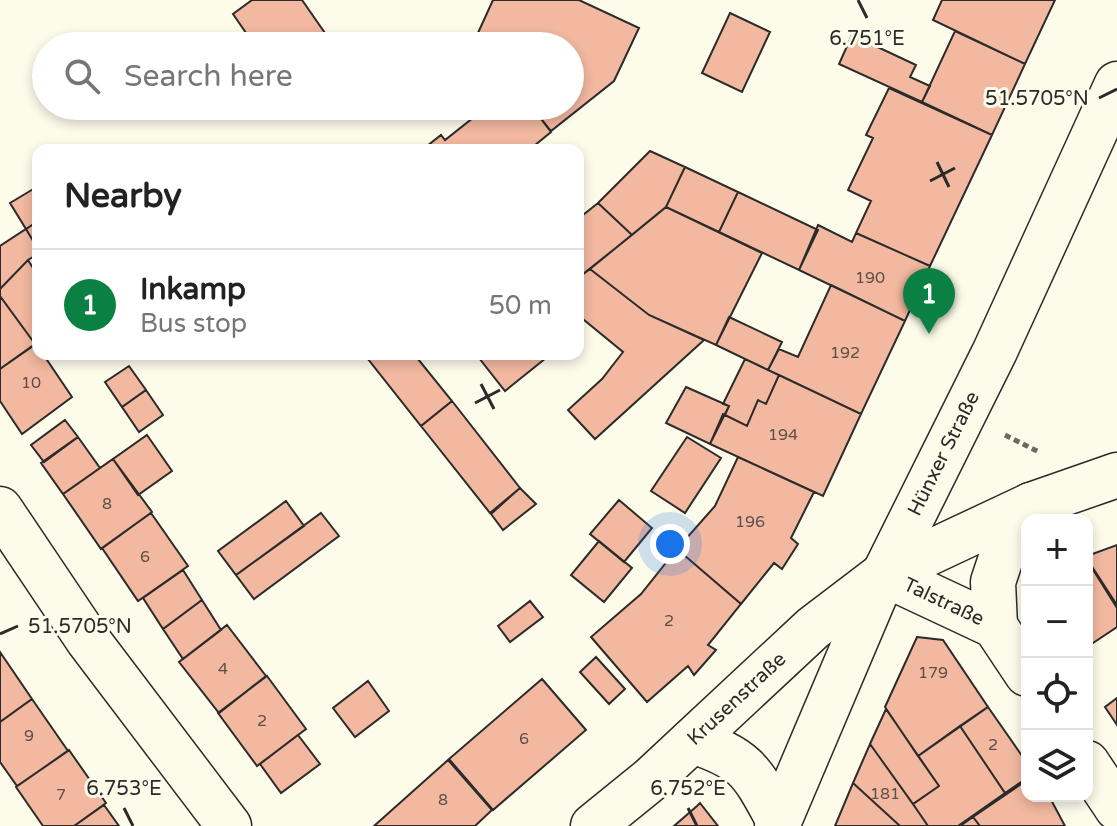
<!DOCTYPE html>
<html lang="en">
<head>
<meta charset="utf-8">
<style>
	body { margin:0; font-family:"Varela Round",sans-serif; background:#f6f6f6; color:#222 }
	.controls { position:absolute; right:24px; bottom:24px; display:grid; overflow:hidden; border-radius:16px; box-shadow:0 4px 12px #0003 }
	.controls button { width:72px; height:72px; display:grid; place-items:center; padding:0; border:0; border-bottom:2px solid #e0e0e0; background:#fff; color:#222; font:40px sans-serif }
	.you { position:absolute; left:670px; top:544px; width:28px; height:28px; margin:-20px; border:6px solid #fff; border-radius:50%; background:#1a73e8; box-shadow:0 0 0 12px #1a73e833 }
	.badge { display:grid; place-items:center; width:52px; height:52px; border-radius:50%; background:#0b8043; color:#fff; font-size:26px; font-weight:700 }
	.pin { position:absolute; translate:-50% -66px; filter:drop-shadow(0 2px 4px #0008) }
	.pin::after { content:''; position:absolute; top:42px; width:28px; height:24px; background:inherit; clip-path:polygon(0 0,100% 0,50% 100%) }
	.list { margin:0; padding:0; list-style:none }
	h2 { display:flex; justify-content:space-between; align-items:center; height:104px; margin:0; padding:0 32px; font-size:34px }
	h2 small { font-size:26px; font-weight:400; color:#767676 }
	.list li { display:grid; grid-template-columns:52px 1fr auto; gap:24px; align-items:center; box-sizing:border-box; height:112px; padding:0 32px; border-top:2px solid #e0e0e0 }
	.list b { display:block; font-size:30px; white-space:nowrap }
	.list p { margin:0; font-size:26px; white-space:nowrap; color:#767676 }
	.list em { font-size:26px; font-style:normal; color:#767676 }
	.icon { flex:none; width:44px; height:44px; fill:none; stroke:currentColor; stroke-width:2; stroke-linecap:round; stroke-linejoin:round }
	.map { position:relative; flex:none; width:1117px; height:826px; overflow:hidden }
	.search { position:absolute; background:#fff; box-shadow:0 4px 12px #0003; left:32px; top:32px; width:552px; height:88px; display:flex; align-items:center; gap:20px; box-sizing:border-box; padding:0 28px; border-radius:44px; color:#767676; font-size:30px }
	.panel { position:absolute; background:#fff; box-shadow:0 4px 12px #0003; left:32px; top:144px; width:552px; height:216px; border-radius:16px }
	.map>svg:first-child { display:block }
	.building { fill:#f2b8a0; stroke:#2b2b2b; stroke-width:2 }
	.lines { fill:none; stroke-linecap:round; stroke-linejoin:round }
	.street-casing { stroke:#2b2b2b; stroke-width:47 }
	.secondary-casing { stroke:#2b2b2b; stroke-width:47 }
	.path { stroke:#6a6964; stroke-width:5; stroke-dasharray:6 4; stroke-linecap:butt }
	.street { stroke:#fdfbea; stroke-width:44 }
	.secondary { stroke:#fdfbea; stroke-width:44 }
	.ticks { fill:none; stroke:#2b2b2b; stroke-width:3 }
	.labels { text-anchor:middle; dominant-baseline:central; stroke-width:6; stroke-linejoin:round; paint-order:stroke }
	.number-label { font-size:16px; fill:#5d4e48 }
	.street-label { font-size:20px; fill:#2b2b2b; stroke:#fdfbea }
	.ticks-label { font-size:20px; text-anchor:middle; fill:#2b2b2b; stroke:#fdfbea; stroke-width:6; stroke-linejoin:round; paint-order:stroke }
</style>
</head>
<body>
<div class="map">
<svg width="1117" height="826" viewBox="0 0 1117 826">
	<rect width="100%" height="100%" fill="#fdfbea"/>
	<path class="building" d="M252,0H302L334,46H255L233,14Z
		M493,0H579L639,28L614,81L551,131L531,106H570V46H472Z
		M942,0H1055L1025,64L933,20Z
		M730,13L770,32L742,92L702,73Z
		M955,31L1025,64L992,135L922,102Z
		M852,35L916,65L910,77L930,86L922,102L839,64Z
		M889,88L992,135L930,266L856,233L871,201L848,190L873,138L866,135Z
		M488,106H531L551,132L529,150H422L441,135L445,140Z
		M650,151L685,167L666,207L632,235L598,203Z
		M685,167L738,192L719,232L666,207Z
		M35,188L38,193V221L26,229L10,203Z
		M738,192L818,230L799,270L719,232Z
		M598,203L632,235L578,278V219Z
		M666,207L762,253L716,345L649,315L590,269Z
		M38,221V249L26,229Z
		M818,225L852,242L856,233L930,266L905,321L799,270Z
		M26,229L38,249V254L28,260L0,289V246Z
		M28,260L38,276V302L34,305L38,311V342L35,344L0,296V289Z
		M590,269L649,315L704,340L595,439L568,410L602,379L623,352L578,315V278Z
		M831,285L905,321L861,414L768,370L779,349L798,357Z
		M0,296L35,344L0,369Z
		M729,317L782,342L768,370L716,345Z
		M36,344L38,354H43L72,397L22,434L0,401V369Z
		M364,354H414L452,401L421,426Z
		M484,354H551L505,391L479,358Z
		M745,359L779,375L766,404L758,400L747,426L725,415L729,406L723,404Z
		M129,366L146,390L122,407L105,382Z
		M779,375L861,414L823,496L710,444L723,414L747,426L758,400L766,404Z
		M686,387L729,406L710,444L666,423Z
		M146,390L163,415L139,432L122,407Z
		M452,401L520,488L490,513L421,426Z
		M65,420L78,437L44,462L31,445Z
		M147,435L172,471L138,495L113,459Z
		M78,437L100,468L63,494L41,463Z
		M687,437L721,458L685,513L651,491Z
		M738,457L814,492L791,538L798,544L782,569L774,563L741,604L677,549L715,506Z
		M113,459L152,512L101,549L63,494Z
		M520,488L536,504L503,530L491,514Z
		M619,500L652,528L624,562L590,534Z
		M286,501L304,526L236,575L218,551Z
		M151,513L188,566L138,601L102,548Z
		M321,513L339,536L254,599L236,575Z
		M599,541L632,568L604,602L571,575Z
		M1117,545V605L1087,559V556Z
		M677,549L741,604L708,645L716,650L694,675L688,666L647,702L591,637L641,594Z
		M1087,560L1117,608V627L1087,647Z
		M183,570L202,600L163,629L143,598Z
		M202,600L221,630L183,659L163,629Z
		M530,601L543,617L510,642L498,626Z
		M227,625L266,676L219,713L179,662Z
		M917,637L943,640L988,707L918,756L885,707Z
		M0,652L32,699L0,722Z
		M596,657L625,689L609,704L580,672Z
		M267,676L306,729L257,766L218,713Z
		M542,679L586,730L493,810L449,759Z
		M368,681L389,711L355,737L333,708Z
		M1117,698V725L1105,707Z
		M32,699L68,751L17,786L0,762V722Z
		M988,707L1027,763V778L1005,793L960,726Z
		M886,709L939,786L913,804L870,744Z
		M960,726L1005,793L958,826H928L913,804L939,786L918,756Z
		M298,735L320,764L281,793L260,764Z
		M870,744L913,804L928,826H900L853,783Z
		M69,750L106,803L74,826H43L16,787Z
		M448,760L492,810L475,826H374Z
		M1027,780V796H1049L1065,826H980L973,817Z
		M853,783L900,826H835Z
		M700,803L718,826H674L697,806Z
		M104,805L119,826H74Z
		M973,817L980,826H960Z"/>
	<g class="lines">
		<defs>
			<g id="street">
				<path d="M0,509L88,640L229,826"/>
				<path id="s1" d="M884,574L995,626L1027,674"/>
				<path d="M995,626L993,582L1008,537L1031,505"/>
				<path d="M1087,763L1117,808"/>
				<path id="s2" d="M593,826L651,779L813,628L884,574L1031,505L1117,475"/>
			</g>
			<g id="secondary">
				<path d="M692,741C748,759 752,772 779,821"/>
				<path id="s3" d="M777,826L884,574L995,351L1117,84"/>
			</g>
		</defs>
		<use href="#street" class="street-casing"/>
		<use href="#secondary" class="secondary-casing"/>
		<path class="path" d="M1005,435L1039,452"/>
		<use href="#street" class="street"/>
		<use href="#secondary" class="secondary"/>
	</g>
	<path class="ticks" d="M858,0L867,18M1099,98L1117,89M937,162L949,187M930,181L955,168M481,384L494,409M475,403L500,390M0,634L18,626M124,808L133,826M688,808L697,826"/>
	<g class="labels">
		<g class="number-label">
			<text x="870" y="278">190</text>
			<text x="845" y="353">192</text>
			<text x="31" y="383">10</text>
			<text x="783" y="435">194</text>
			<text x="107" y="504">8</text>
			<text x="750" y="522">196</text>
			<text x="145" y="557">6</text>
			<text x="669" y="621">2</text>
			<text x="223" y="669">4</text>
			<text x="933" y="673">179</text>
			<text x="262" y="721">2</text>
			<text x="29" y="736">9</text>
			<text x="524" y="739">6</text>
			<text x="993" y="745">2</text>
			<text x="885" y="794">181</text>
			<text x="61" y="795">7</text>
			<text x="443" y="800">8</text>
		</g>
		<g class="street-label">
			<text stroke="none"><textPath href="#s3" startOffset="408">Hünxer Straße</textPath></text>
			<text stroke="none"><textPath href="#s1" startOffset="66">Talstraße</textPath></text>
			<text stroke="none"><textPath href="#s2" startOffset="192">Krusenstraße</textPath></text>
		</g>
	</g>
	<g class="ticks-label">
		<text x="867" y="45">6.751°E</text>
		<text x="1037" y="105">51.5705°N</text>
		<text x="80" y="633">51.5705°N</text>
		<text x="124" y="795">6.753°E</text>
		<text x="688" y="795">6.752°E</text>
	</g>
</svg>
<div class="controls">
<button>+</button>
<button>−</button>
<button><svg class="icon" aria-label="locate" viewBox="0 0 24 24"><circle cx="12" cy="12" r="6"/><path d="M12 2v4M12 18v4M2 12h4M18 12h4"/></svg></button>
<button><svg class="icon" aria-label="layers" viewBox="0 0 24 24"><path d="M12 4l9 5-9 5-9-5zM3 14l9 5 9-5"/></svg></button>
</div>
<div class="you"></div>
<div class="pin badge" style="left:929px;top:334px">1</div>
<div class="search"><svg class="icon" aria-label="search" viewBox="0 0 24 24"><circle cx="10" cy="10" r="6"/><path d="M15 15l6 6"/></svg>Search here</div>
<section class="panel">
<h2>Nearby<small></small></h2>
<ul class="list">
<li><span class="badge">1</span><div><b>Inkamp</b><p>Bus stop</p></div><em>50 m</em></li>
</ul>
</section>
</div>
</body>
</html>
